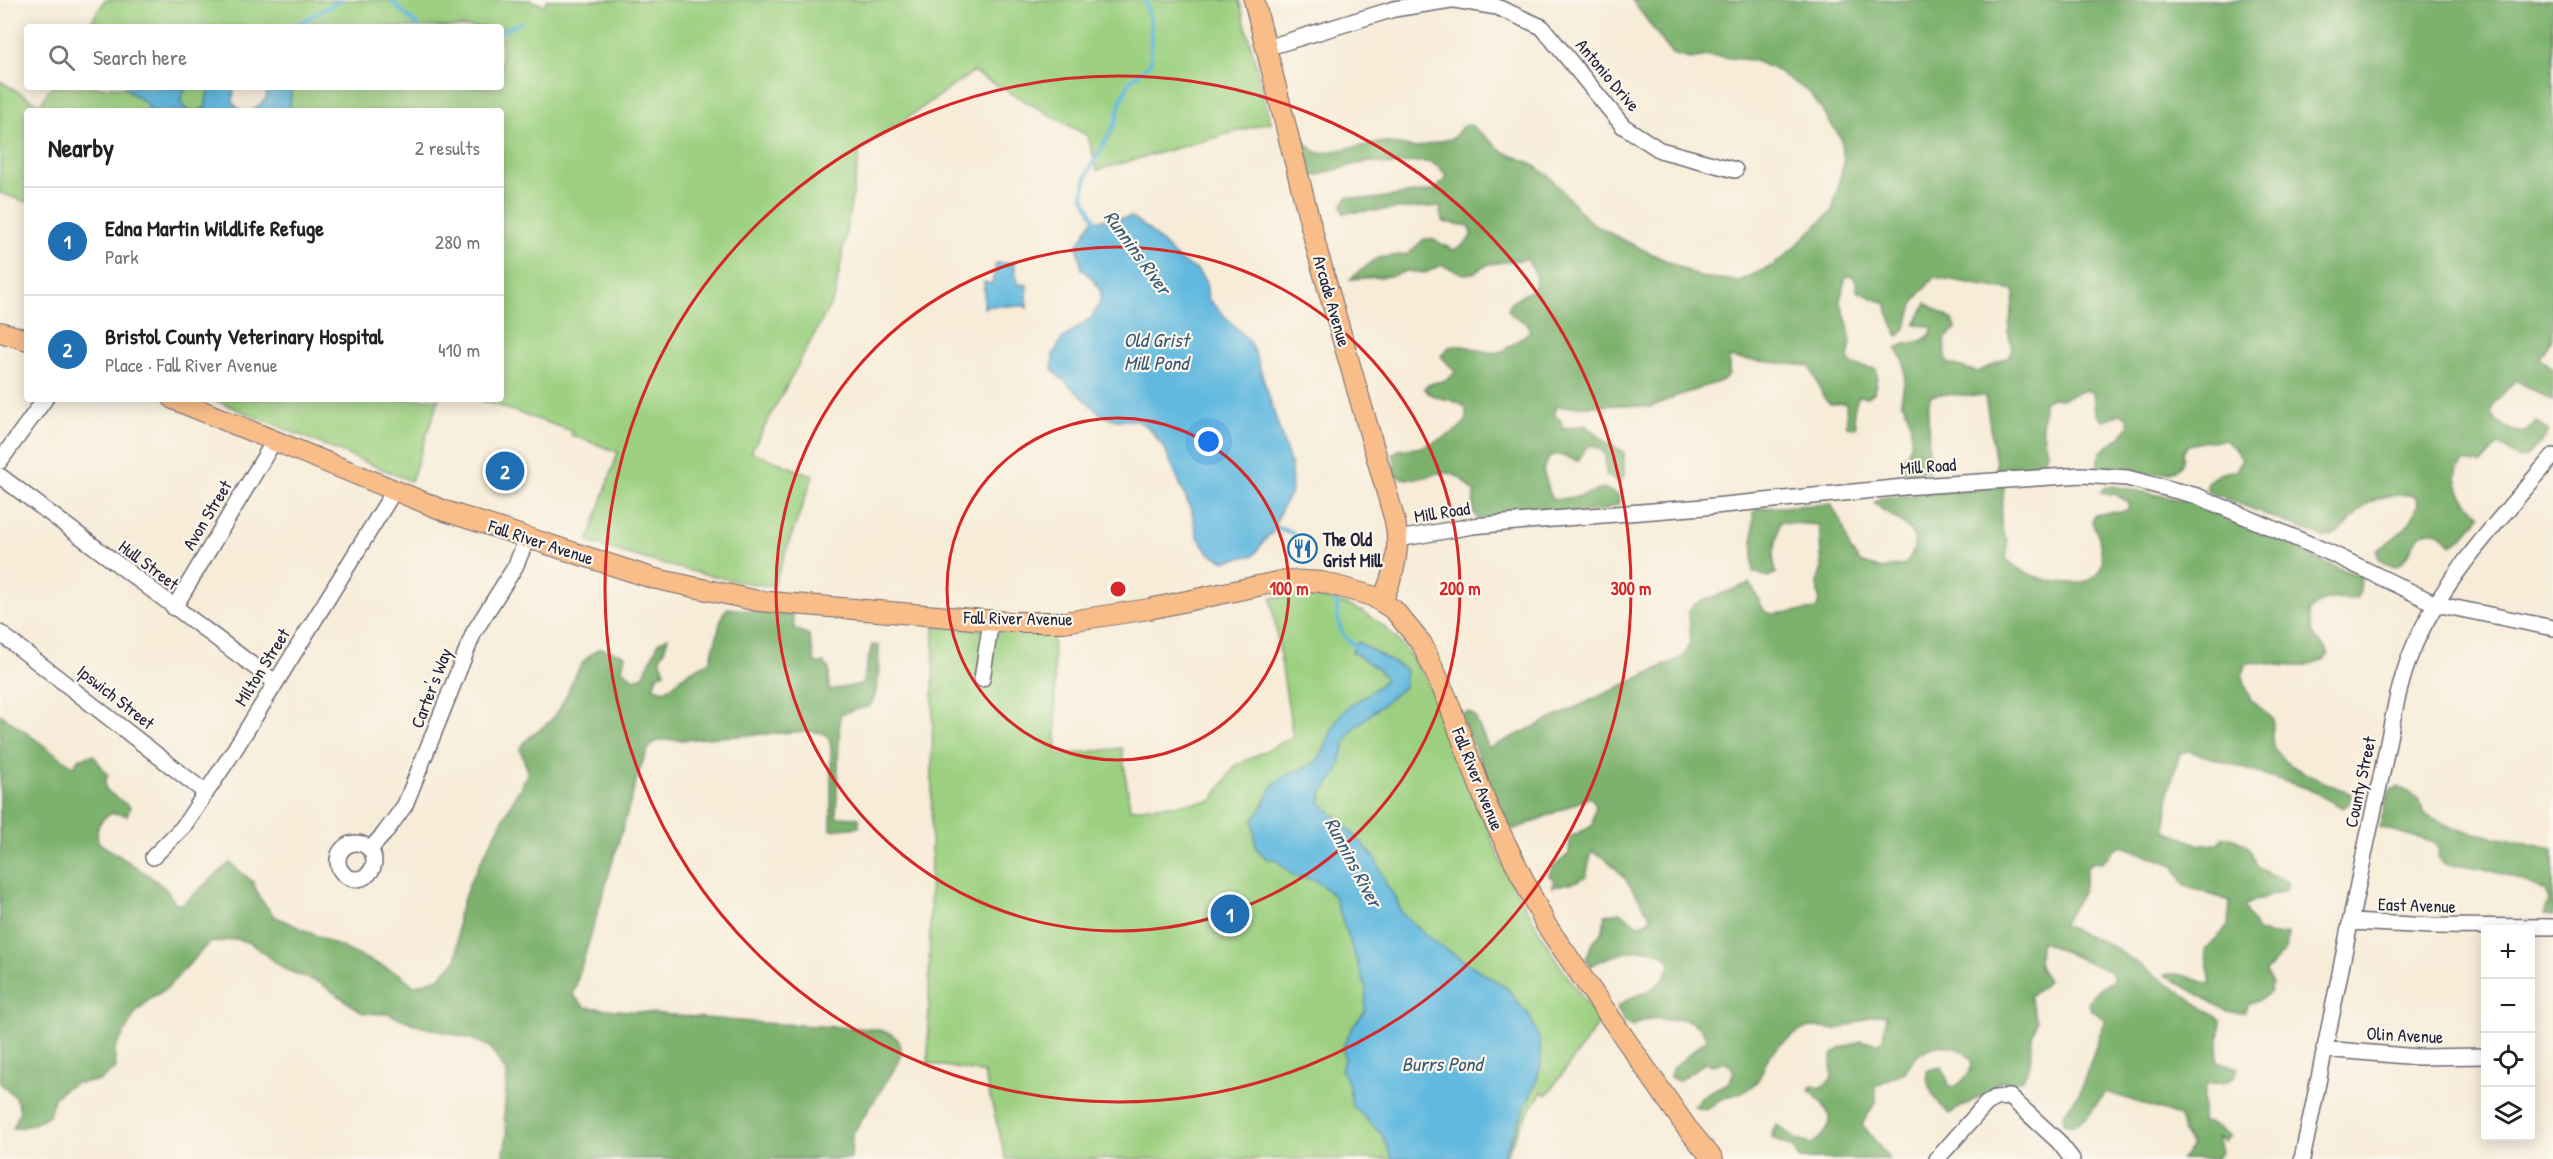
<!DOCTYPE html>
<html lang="en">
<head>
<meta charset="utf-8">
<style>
	body { margin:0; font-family:"Patrick Hand",sans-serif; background:#f2f2f2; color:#222 }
	.controls { position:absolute; right:18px; bottom:18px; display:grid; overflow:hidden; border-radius:6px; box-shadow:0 3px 15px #0003 }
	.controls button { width:54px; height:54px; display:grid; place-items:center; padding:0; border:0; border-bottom:2px solid #e0e0e0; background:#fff; color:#222; font:30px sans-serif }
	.you { position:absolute; left:1209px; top:442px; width:21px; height:21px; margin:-15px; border:4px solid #fff; border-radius:50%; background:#1a73e8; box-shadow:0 0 0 9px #1a73e833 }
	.badge { display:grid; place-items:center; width:39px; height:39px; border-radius:50%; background:#1f6fb2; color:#fff; font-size:20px; font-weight:700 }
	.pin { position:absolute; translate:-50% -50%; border:3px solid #fff; box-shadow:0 2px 6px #0006 }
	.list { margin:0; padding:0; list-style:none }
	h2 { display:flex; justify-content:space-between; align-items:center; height:78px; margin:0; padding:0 24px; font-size:26px }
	h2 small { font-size:20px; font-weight:400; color:#767676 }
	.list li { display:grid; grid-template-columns:39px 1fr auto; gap:18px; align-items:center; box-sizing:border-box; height:108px; padding:0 24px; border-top:2px solid #e0e0e0 }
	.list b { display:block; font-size:22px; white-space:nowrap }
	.list p { margin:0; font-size:20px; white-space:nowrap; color:#767676 }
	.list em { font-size:20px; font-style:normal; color:#767676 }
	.icon { flex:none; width:33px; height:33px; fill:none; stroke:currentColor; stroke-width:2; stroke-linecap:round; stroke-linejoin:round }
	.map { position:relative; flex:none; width:2553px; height:1159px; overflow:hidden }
	.search { position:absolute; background:#fff; box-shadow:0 3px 15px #0003; left:24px; top:24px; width:480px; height:66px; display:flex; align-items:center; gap:15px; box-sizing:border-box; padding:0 21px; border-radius:6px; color:#767676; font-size:22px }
	.panel { position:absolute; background:#fff; box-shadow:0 3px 15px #0003; left:24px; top:108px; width:480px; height:294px; border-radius:6px }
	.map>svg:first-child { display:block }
	.green { fill:#9cd080; stroke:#5f795e; stroke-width:1.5 }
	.forest { fill:#7db26e; stroke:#506a54; stroke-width:1.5 }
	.water { fill:#62b9df; stroke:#426e8d; stroke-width:1.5 }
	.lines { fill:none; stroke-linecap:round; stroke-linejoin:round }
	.stream { stroke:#62b9df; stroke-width:4 }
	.minor-casing { stroke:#6d6972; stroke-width:18 }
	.major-casing { stroke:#6d6972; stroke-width:22 }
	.minor { stroke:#fff; stroke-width:15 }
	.major { stroke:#f8bd89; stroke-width:20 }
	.ring { fill:none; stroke:#d62828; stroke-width:3 }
	.labels { text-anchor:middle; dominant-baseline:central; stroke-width:4.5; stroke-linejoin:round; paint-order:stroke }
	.street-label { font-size:18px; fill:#22223b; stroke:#fbf7ec }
	.poi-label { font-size:18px; font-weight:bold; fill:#22223b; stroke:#fbf7ec; text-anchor:start }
	.water-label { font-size:20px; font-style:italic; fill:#385774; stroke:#fbf7ec }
	.centre { fill:#d62828; stroke:#fbf7ec; stroke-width:3 }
	.ring-label { font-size:18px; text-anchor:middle; font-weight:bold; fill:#d62828; stroke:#fbf7ec; stroke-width:4.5; stroke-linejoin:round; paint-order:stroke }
</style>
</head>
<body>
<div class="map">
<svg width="2553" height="1159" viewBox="0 0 2553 1159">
	<rect width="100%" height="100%" fill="#fbf7ec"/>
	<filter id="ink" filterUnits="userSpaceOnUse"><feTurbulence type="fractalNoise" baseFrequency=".0167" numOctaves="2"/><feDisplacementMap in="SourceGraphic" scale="12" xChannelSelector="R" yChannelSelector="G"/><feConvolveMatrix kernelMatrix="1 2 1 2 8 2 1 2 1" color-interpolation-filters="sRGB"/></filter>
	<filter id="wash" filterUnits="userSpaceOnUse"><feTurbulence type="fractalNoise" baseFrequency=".008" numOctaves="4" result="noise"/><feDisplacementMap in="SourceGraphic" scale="24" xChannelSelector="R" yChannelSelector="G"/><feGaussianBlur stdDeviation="1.35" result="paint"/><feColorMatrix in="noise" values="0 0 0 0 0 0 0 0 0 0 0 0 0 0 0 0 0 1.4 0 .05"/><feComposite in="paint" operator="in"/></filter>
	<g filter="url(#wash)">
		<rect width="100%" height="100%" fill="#f7ecd8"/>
		<path class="green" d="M105,0H528L545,5L547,0H1239L1271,122L1097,170L1088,136L973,72L860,151L835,296L751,452L813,476L773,587C709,578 649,561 588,542L618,452L571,435L572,431L478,399H501V111H289L291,94L289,87H501V27H88Z
			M0,81L40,105L51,87H125C132,97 141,97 149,106L147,111H27V154L25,155L23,179L27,180V202L0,193Z
			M186,87H209L205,108L198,111H188L180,101Z
			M212,399H439L411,481Z
			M1292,596C1357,596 1393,624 1426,679L1505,871L1555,958L1600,1022L1547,1095L1542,1092L1522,1122L1504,1159H1006L984,1073L928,1063L934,627L1053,634L1057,755L1122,748L1130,809L1212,801L1235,766L1293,737L1271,598Z"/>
		<path class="forest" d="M1632,0H2553V337L2540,358L2553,368V401L2516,380L2493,404L2491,413C2498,425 2512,433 2526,432L2536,421L2548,431L2544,439L2526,457L2518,458L2505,448L2498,445L2481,464L2465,461C2444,477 2466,502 2480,515C2473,526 2464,539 2451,545C2448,542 2445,537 2442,534C2438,531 2434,530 2429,531C2407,534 2408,586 2378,558L2377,550C2395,537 2415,526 2418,501L2414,495C2398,494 2385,495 2372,501C2353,511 2345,536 2323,537L2207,491V483C2215,474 2224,471 2236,471L2242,458L2237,451L2225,440L2207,441L2188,445L2183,452C2190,488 2118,469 2098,466C2096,449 2109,447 2120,437C2123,434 2126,429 2129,425L2127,417L2120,414L2104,420C2091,414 2095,405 2093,393L2085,390L2061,399L2052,398L2044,402L2042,428L2047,453L2045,461L2038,466L1997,470L1985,396L1940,394L1931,396L1928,404L1929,470L1908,474L1901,468C1901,455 1908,456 1910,447C1914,431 1909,413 1901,401L1905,377L1904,361L1896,348C1908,341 1921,345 1931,334L1932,326L1915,325L1926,303L1953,320L1956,328L1944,340L1947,363L1978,372L2010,356L2012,348L2008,332L2015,291L1934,277C1928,285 1920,292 1915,301C1908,314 1911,326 1898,336L1888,312L1887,304L1857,291V283L1853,276H1846L1840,301L1848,325L1851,342L1848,359L1853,365L1876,369L1877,377L1874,393L1867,397L1859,396C1854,406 1852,417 1856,427H1847L1846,403L1830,404L1824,398L1810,366L1729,358V375L1724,380L1674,397L1651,407L1625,405L1555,407V416L1561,421L1562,429L1585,425L1609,444L1624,452V476L1619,482L1606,475L1605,454L1599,448L1591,445L1585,449L1578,461L1556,454L1549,458L1543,470L1551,497L1554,500L1581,496L1604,488L1618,495L1620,503L1604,510L1478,519L1473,512L1474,492C1468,485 1462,477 1452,474C1434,468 1418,488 1393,474L1395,462L1393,454C1401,446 1411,450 1421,447C1435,442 1460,432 1467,419L1465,407C1452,396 1434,402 1424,388C1435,378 1448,386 1455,371L1441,356L1449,347C1469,342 1486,357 1502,351C1511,347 1521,337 1530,331L1528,324L1513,316L1508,310L1510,303L1532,290L1536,283L1535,273L1527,259L1489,264L1473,273L1464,274L1442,265L1425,273L1407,271L1392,276L1350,279L1377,258L1408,254L1424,239H1432L1453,250C1462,246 1468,243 1472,234L1469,226L1444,222L1440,213L1441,206L1343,213L1342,205L1347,197L1372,199L1435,190L1447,177C1432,153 1413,164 1391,165C1383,165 1376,161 1368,162C1348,165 1327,173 1308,178L1296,141L1303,139L1314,151L1321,153L1385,142L1414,148L1453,138L1463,126L1471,125L1504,152L1529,162L1549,176L1589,221L1619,238L1700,277L1739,281L1772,266L1784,257L1832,211L1844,162L1841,138L1810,93L1774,69L1752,60L1708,56L1690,59L1672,54Z
			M2004,486C2004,498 2000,509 2001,521C2002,540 2011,534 2006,559C2021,572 2036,579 2057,582C2080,584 2092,588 2103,563L2099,537L2092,522L2095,515L2127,510L2130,503L2116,495L2100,492L2106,487L2114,486L2191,502L2287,542L2317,560L2361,576L2360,591L2356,599C2339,598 2320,596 2309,612C2310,620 2310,629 2314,636C2319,644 2326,646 2329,655C2306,679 2255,655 2245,665C2245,666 2242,673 2242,674L2250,699L2273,719C2273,728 2270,741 2274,748C2283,768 2332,785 2352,794L2349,803L2343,808L2309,789L2189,751L2180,753L2169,790L2166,831L2200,845L2219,844L2223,837C2244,836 2251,850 2257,867L2279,879L2287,881V889C2274,897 2256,897 2244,906L2257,931L2273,935L2288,934L2286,950L2265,971L2272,984L2270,993L2248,1005L2245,1012H2228L2165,975C2183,971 2194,981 2211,984L2205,950L2228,926L2230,901L2185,886L2173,865L2122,846L2113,850L2102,863L2094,862L2087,866L2083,891L2062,925L2110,945L2221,1020L2217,1061L2238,1068C2233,1086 2221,1082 2206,1084L2201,1122L2209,1123L2230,1136L2224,1141L2217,1137L2221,1152L2215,1159H2181L2192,1146L2183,1132L2179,1116L2107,1092C2091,1105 2096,1116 2071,1126L2063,1122L2064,1114L2080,1092L2105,1020L2091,1009L2088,1002L2100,988L2114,980L2111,972L2040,941L2039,967L2048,980L2044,986L2029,996L2037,1020L2032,1037L2030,1064L2023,1079L2015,1082L1999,1081L1988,1092L1949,1114C1936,1101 1926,1089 1927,1070L1941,1067C1947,1074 1945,1081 1951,1088C1963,1083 1973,1072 1972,1059C1947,1035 1921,1045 1905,1072L1890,1078L1876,1087V1102L1862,1124L1889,1159H1799L1793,1148L1772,1138L1773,1131L1777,1125L1796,1139L1810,1144C1816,1142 1818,1140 1822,1135C1839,1119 1822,1101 1809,1090L1813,1085L1821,1088L1832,1078L1831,1062L1833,1054L1840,1049L1861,1041L1877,1043L1883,1039L1886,1015C1870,1013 1855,1026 1838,1029C1826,1031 1814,1023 1802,1030C1791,1036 1773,1048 1767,1060C1762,1070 1761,1080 1751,1087C1742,1094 1731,1095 1721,1099C1708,1105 1711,1115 1694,1106L1705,1094L1729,1082L1734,1072L1730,1065L1722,1062L1713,1065L1705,1063L1678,1081L1670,1077L1672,1069L1707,1039C1702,1029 1693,1021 1682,1019C1677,1018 1672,1021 1668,1020C1654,1017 1644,1018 1632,1027L1624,1022L1617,1007C1639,987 1657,999 1671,964C1658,937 1610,956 1590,966L1586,959L1592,943L1603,931L1605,915L1620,912L1638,925L1646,923L1651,917C1634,892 1620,864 1592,851L1586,876L1578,881L1552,887L1554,879L1549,876L1551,869L1569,854L1570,837L1592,826L1596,804L1590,797L1514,830L1508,824L1460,715L1467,712L1474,715L1489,748L1683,657C1694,644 1689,626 1689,610L1695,604L1750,583L1765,612L1773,614L1817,609L1819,600L1817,583L1822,568L1819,525L1780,522L1773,557L1776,573L1768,577L1753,572V512L1759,508L1831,504L1843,526L1850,549L1860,562L1882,569L1906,564C1931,529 1896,523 1874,503L1880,498Z
			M728,608L785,615L793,613L794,628L809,635L815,663H824L829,669V690L862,684L872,645L879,646C878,668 881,687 870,706L840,714L836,817L859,818V827L831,830V748L829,739L824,733L808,731L678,740C652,738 650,742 641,766L573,995L585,1007L762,1023L873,1029C894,1032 906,1039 899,1062L852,1135L851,1159H503L507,1133L504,1116L507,1074L490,1047L472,1039L420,1026L389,1014L363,1013L320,983L286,970L250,943L237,939L209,943L166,989L151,998L136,1012L114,1051L116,1068L99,1081L76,1083L64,1089L54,1098L49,1115L32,1125L13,1129L20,1109L15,1097L0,1083V714L74,767L78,759L93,755L108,775L105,782L106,790L130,807L127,816C109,807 91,823 99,843L147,874L166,889L174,902L181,905L230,863L253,882L259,897L274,916L401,975L414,986L439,978L457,959L458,916L469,884L528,772L520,749C527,734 544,730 554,717C572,695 572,662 601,648L625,655L622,669L634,679L643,676L659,642L668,637L664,651L660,658L665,672L657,675L653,688L665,691L689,672L710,661L723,613Z
			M2398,787L2413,794L2418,799L2425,814L2456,829L2553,849V916L2544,915L2549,900L2546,891C2521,879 2490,869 2463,865C2452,863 2446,869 2438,858L2439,850L2436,843L2379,827L2390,790Z"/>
		<path class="water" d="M125,87H186L180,101L188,111H147L149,106C141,97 132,97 125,87Z
			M209,87H234L233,103L241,111H198L205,108Z
			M262,87H289L291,94L289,111H252L266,99L267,92Z
			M1132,217L1150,231L1180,261L1197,270L1206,282L1208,299L1249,341L1256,356L1291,466L1292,491L1282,507L1272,534L1268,536L1254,555L1225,561L1209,553L1197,536L1192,512L1165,449L1148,427L1136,420H1117L1102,415L1052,370L1053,355L1062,339L1092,317L1099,305L1101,292L1094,280L1082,269L1077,246L1092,221Z
			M996,263H1014L1018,284L1027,285V308L1024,306H986L984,308V282L992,284Z
			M1358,642L1406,670L1404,687L1353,729L1346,741L1337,773L1322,793L1320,802L1353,833L1375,858L1387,886L1396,898L1401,912L1430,939L1508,989L1522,1008L1529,1014L1540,1042L1541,1063L1536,1083L1502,1159H1393L1382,1135L1352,1105L1348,1082L1341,1070L1344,1059L1343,1047L1352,1028L1365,1011L1366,988L1334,896L1315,880L1294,876L1275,859H1267L1256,848L1253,819C1266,809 1265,791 1278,781C1289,771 1304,771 1315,762C1329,750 1329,726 1342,713C1355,699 1374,693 1386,679C1380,668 1362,660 1352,651Z"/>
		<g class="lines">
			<path class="stream" d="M390,0L419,27
				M293,27L341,0
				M501,31L521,23
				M1097,224L1083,195L1087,174L1116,122L1120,102L1131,80L1151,63V23L1145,0
				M1272,526L1293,533
				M1335,594C1342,621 1331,630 1359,649"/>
		</g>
	</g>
	<g filter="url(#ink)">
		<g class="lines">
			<defs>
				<path id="minor" d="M1455,0L1497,7L1542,27L1623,126L1660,150L1735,170
					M1266,48L1394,9L1451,0
					M0,461L45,399
					M0,476L275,682
					M1398,539L1473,526L1527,521L1704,507L1904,487L2082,475L2127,478L2197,496L2335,555L2436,604L2553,628
					M174,608L274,441
					M0,633L206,793
					M982,679L991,621
					M338 861a18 18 0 1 1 36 0a18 18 0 1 1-36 0Z
					M370,849L384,834L405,805L474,632L515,567L527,539
					M153,857L183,827L233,752L394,491
					M2351,922L2433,926L2553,927
					M2324,1049L2418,1057L2486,1056
					M1937,1159L1986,1104L1995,1098L2010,1097L2058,1141L2072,1159
					M2302,1159C2329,1035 2351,910 2379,786C2390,740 2395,690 2414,646C2445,575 2504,515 2553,456"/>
				<path id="major" d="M1254,0L1318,254L1395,521C1401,551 1394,574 1382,601
					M0,332L27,340
					M173,399L445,511L652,578L758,601L1009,622H1064L1149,609L1286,580L1322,582L1372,596L1394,610L1422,644L1446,696L1487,806L1546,925L1687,1128L1713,1159"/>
			</defs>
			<use href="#minor" class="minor-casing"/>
			<use href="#major" class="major-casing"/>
			<use href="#minor" class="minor"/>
			<use href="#major" class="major"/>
		</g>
	</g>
	<g class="ring">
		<circle cx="1118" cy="589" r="171"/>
		<circle cx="1118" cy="589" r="342"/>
		<circle cx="1118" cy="589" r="513"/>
	</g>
	<defs>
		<symbol id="restaurant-ring" viewBox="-11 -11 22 22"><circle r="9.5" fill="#fbf7ec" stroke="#1f6fb2" stroke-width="1.5"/><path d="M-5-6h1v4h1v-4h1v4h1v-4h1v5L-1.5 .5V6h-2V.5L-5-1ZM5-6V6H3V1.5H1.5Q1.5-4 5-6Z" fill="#1f6fb2"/></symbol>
	</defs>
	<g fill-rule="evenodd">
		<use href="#restaurant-ring" x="1286" y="532" width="33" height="33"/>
	</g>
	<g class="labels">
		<g class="street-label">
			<text transform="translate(1608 75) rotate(50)">Antonio Drive</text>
			<text transform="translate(1332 301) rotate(74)">Arcade Avenue</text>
			<text transform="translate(1928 466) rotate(-4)">Mill Road</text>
			<text transform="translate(1442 512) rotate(-9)">Mill Road</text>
			<text transform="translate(207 515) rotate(-59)">Avon Street</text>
			<text transform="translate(541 542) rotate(18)">Fall River Avenue</text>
			<text transform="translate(149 565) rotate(37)">Hull Street</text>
			<text transform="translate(1018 618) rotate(1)">Fall River Avenue</text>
			<text transform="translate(262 667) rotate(-58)">Milton Street</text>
			<text transform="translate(431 688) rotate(-69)">Carter's Way</text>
			<text transform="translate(116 697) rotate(38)">Ipswich Street</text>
			<text transform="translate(1478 779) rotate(68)">Fall River Avenue</text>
			<text transform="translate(2360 782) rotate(-78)">County Street</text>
			<text transform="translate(2417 905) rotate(2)">East Avenue</text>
			<text transform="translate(2405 1035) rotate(3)">Olin Avenue</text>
		</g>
		<g class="poi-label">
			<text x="1323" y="539">The Old<tspan x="1323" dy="21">Grist Mill</tspan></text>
		</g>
		<g class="water-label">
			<text transform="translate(1138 252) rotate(54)">Runnins River</text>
			<text x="1156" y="339">Old Grist<tspan x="1156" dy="23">Mill Pond</tspan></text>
			<text transform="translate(1354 862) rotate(62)">Runnins River</text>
			<text x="1442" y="1063">Burrs Pond</text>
		</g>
	</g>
	<circle cx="1118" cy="589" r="9" class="centre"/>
	<g class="ring-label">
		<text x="1289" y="595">100 m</text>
		<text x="1460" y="595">200 m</text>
		<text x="1631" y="595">300 m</text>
	</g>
</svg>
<div class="controls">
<button>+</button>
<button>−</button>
<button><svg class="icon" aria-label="locate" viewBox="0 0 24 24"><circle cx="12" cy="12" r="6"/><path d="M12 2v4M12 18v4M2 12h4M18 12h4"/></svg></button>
<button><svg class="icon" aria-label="layers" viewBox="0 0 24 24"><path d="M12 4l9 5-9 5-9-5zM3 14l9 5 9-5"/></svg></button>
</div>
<div class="you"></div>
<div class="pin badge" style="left:1230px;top:914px">1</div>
<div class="pin badge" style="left:505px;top:471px">2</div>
<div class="search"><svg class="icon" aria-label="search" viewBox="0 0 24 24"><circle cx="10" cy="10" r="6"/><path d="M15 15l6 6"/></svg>Search here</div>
<section class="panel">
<h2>Nearby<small>2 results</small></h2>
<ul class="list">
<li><span class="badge">1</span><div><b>Edna Martin Wildlife Refuge</b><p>Park</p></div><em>280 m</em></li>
<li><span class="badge">2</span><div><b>Bristol County Veterinary Hospital</b><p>Place · Fall River Avenue</p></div><em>410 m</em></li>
</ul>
</section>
</div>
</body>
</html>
